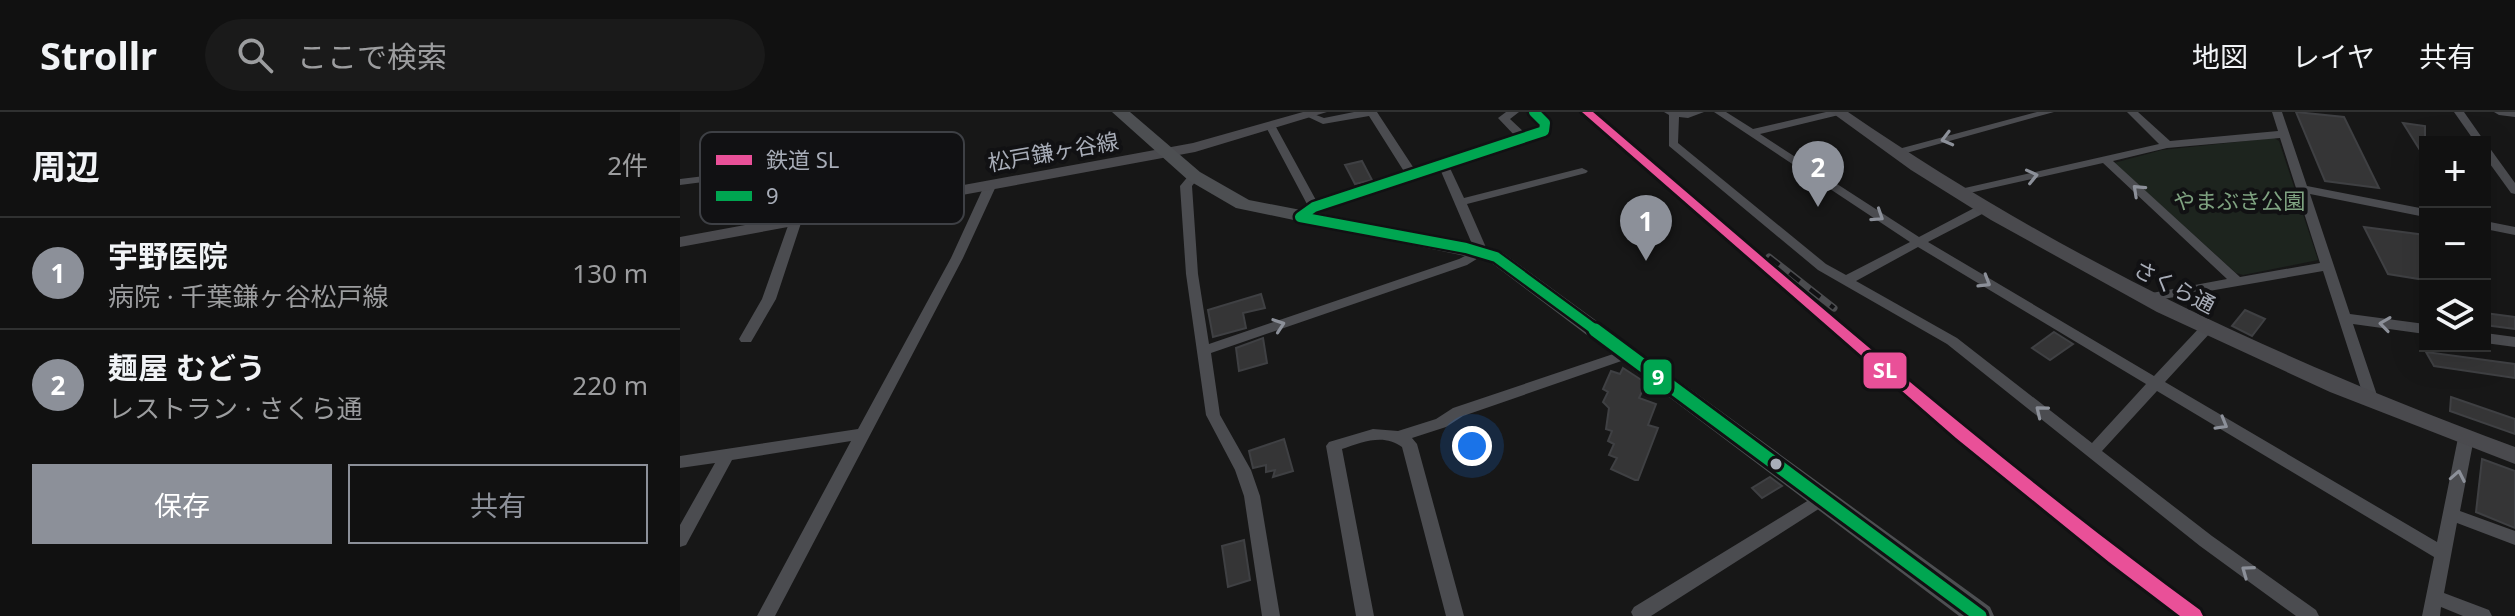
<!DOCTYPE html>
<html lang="ja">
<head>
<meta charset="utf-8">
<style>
	body { margin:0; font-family:"Noto Sans","Noto Sans JP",sans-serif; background:#1a1a1a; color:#f1f3f6 }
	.controls { position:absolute; right:24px; top:24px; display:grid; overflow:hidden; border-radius:0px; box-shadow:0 8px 32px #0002 }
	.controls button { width:72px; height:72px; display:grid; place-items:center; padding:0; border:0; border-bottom:2px solid #303131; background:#111; color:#f1f3f6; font:40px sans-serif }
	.you { position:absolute; left:792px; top:334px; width:28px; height:28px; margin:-20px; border:6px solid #fff; border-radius:50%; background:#1a73e8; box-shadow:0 0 0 12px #1a73e833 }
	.badge { display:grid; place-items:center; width:52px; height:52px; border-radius:50%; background:#8c9099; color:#fff; font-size:26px; font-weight:700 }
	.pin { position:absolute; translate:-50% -66px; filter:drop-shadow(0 2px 4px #0008) }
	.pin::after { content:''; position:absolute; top:42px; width:28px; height:24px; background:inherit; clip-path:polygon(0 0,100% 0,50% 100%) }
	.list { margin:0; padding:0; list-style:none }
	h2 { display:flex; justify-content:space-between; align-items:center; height:104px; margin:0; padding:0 32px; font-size:34px }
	h2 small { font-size:26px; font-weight:400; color:#9c9d9f }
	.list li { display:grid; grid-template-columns:52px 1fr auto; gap:24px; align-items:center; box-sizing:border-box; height:112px; padding:0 32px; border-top:2px solid #303131 }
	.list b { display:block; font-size:30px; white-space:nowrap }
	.list p { margin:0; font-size:26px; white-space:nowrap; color:#9c9d9f }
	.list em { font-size:26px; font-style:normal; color:#9c9d9f }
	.actions { display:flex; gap:16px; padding:24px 32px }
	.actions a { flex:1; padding:18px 0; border:2px solid #8c9099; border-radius:0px; text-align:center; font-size:28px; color:#8c9099 }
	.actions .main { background:#8c9099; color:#fff }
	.icon { flex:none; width:44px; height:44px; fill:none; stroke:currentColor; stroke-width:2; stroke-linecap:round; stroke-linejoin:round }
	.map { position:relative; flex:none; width:1835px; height:504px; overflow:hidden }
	header { display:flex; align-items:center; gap:48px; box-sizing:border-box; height:112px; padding:0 40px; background:#111; border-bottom:2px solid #303131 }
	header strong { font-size:38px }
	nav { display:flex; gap:44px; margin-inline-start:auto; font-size:28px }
	.search { width:560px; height:72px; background:#1a1a1a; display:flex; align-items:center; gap:20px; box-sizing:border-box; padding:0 28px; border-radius:44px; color:#9c9d9f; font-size:30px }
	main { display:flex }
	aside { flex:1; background:#111 }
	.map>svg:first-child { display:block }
	.green { fill:#1d241e }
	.building { fill:#353536; stroke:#3f4043; stroke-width:2 }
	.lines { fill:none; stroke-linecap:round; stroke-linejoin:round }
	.street { fill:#4b4c50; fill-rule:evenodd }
	.secondary { fill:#4a4a4e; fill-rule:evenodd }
	.primary { fill:#4d4f52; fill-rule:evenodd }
	.rail-casing { stroke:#4b4c4f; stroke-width:7 }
	.rail { stroke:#111113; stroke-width:4; stroke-dasharray:13; stroke-linecap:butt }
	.bus-1-far1-casing { stroke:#111113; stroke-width:15 }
	.bus-1-casing { stroke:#111113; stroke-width:19 }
	.bus-1-far1 { stroke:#00a651; stroke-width:10 }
	.bus-1 { stroke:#00a651; stroke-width:13 }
	.rail-1-casing { stroke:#111113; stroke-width:6 }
	.rail-1 { fill:#e95098; fill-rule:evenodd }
	.oneway { stroke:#8c9099 }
	.bus-dot { fill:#a8adb8; stroke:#111113; stroke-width:3 }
	.labels { text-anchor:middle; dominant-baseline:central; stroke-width:8; stroke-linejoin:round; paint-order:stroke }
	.street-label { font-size:22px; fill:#a8adb8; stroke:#111113 }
	.park-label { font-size:22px; fill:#7fa381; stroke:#111113 }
	.key { fill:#111113; stroke:#3e4045; stroke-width:2 }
	.key-label { font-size:22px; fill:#a8adb8 }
	.line-badge { stroke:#111113; stroke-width:3 }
	.badge-label { font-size:22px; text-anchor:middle; font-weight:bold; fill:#fff }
</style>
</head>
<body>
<header>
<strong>Strollr</strong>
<div class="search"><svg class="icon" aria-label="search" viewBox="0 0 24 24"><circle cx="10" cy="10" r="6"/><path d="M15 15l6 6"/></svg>ここで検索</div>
<nav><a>地図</a><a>レイヤ</a><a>共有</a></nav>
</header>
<main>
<aside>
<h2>周辺<small>2件</small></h2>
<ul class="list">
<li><span class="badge">1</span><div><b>宇野医院</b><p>病院 · 千葉鎌ヶ谷松戸線</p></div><em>130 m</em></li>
<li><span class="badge">2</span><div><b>麺屋 むどう</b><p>レストラン · さくら通</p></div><em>220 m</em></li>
</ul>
<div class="actions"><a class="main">保存</a><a>共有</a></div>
</aside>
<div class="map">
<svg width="1835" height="504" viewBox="0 0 1835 504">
	<rect width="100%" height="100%" fill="#171717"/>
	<path class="green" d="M1594,26L1599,29L1638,148L1563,163L1556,161L1434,51L1482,38Z"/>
	<path class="building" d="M1616,0L1664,5L1699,76L1645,69Z
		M1723,11L1745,14V46Z
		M682,49L692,68L675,72L665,53Z
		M1684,115L1745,123V168L1708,162Z
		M581,182L585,196L563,201L566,216L533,225L528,198Z
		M1565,198L1585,207L1572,224L1552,214Z
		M1805,201L1835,205V217L1805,213Z
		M1374,220L1393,232L1370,248L1352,236Z
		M583,226L587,251L559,259L556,236Z
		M1746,240L1835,252V266L1754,254Z
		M943,256L966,271L959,286L976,292L968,313L978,316L958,368H955L931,357L937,346L929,343L934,332L928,329L932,319L926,317L929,296L923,290L928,280L923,277L931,259L940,262Z
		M1771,285L1835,307V322L1770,299Z
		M604,327L613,359L593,365L595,358L586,360V353L573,356L569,339Z
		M1802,347L1835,359V416L1796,400Z
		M1090,365L1102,374L1082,386L1072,376Z
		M564,428L570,468L548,475L542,434Z"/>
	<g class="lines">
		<path class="street" d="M674,0H697L735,58L836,25L818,6L826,0H839L830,7L846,22L859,17L860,12L849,0H860L870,11L868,21L769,54L784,86L902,56L908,59L906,61L787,92L808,140L787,153L531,241L540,303L571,358L580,384L600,504H582L564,384L555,358L526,303L506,162L500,74L510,62L514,61L520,64L512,74L518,162L529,232L779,147L795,139L760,57L638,98L624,108H616V102L628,94L586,15L587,13L591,12L596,15L637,90L725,61L689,4L643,12L626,4L631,1L644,6Z
			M984,0H1024L1008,6L999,5L998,31L1146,152L1166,163L1230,130L1034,0H1046L1073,17L1146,0H1164L1163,2L1080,22L1239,125L1298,94H1306V100L1248,130L1474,264L1521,214H1531L1533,217L1531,220L1485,270L1757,430L1778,326L1781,322H1791L1794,326L1780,399L1835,419V433L1777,411L1764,481L1809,498L1812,504H1783L1761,495L1760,504H1742L1754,445L1477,279L1422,339L1532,424L1636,498L1639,504H1616L1520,434L1267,232L1138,158L989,34V3ZM1238,135L1466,272L1412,331L1277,226L1176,169Z
			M1357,0H1374L1219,43L1215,44L1209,41L1211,39Z
			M1447,0H1458L1490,29L1598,19L1592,0H1602L1627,74L1745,97V105L1630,82L1670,202L1745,212V222L1673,212L1699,289L1697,293H1687L1685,289L1643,159L1466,190L1459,186L1461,183L1547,167L1423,51L1276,84L1270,81L1276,78L1479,32ZM1600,26L1640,151L1560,165L1433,49L1487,36Z
			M1774,0H1784L1805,30V31L1795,30Z
			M1814,0H1835V5L1819,3Z
			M1805,34L1809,35L1835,71V82L1831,81L1805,45Z
			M74,58L78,59V63L0,73V67Z
			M311,69L317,72L283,146L95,504H77L171,329L52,348L6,433L0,435V413L35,351L0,356V344L178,317L271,146L305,72Z
			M116,104L122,108L96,187L71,230H61L59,227L82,187L110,108Z
			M1805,109L1835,115V123L1805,117Z
			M1805,221L1835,225V235L1805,231Z
			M948,237L953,239L955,242L953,245L783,304L766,315L732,326L737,332L784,504H766L722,335C704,321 682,330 662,337L694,504H676L646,334L649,330L693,317L718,319L756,307L773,296Z
			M1142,380L1148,381L1150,386L1148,391L971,504H953L951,500L954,495Z"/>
		<path class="secondary" d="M623,0H647L515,40L0,135V125L513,31Z
			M1151,0H1168C1381,146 1593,245 1835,335V352L1650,280L1477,200L1311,108L1231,58Z"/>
		<path class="primary" d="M432,0H450L520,60L569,88L786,130L823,141L1310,495L1314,504H1279L809,149L556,96L508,68Z"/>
		<defs>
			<path id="rail" d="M1089,145L1154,196"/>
		</defs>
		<use href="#rail" class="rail-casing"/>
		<use href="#rail" class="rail"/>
		<defs>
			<path id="bus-1-far1" d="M620,105L786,136L816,145L918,220
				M620,105L634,95L864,19L865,11L854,0"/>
			<path id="bus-1" d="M915,218L1300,504"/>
		</defs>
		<use href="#bus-1-far1" class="bus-1-far1-casing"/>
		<use href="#bus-1" class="bus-1-casing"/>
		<use href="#bus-1-far1" class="bus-1-far1"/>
		<use href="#bus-1" class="bus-1"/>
		<defs>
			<path id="rail-1" d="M902,0H913C1112,170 1309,344 1520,498L1523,504H1500L1429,450L1276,326Z"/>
		</defs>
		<use href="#rail-1" class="rail-1-casing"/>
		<use href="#rail-1" class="rail-1"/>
	</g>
	<defs><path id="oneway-chevron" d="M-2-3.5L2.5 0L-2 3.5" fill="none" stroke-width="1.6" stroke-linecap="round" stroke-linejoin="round" transform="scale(2)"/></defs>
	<g class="oneway">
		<use href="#oneway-chevron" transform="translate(1267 27) rotate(165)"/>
		<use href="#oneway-chevron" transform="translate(1352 64) rotate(-13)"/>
		<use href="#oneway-chevron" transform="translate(1458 78) rotate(-137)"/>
		<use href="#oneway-chevron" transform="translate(1198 104) rotate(33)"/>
		<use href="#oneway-chevron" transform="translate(1305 170) rotate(31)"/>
		<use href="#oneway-chevron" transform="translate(1705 212) rotate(-172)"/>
		<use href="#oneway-chevron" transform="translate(599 213) rotate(-19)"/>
		<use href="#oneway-chevron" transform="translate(1361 299) rotate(-141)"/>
		<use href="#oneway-chevron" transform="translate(1542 312) rotate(30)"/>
		<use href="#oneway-chevron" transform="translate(1778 364) rotate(-79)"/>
		<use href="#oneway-chevron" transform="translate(1567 459) rotate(-144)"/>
	</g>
	<circle class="bus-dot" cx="1096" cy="352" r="7"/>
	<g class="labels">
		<g class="street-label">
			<text transform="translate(373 39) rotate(-10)">松戸鎌ヶ谷線</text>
			<text transform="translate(1495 174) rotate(27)">さくら通</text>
		</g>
		<g class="park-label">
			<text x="1559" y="88">やまぶき公園</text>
		</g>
	</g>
	<rect x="20" y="20" width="264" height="92" rx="12" class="key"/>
	<rect x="36" y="43" width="36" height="10" fill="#e95098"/>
	<rect x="36" y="79" width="36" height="10" fill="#00a651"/>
	<g class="key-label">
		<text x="86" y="56">鉄道 SL</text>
		<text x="86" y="92">9</text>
	</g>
	<g class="line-badge">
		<rect x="1182" y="239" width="46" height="39" rx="8" fill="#e95098"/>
		<rect x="962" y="246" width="31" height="38" rx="8" fill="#00a651"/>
	</g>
	<g class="badge-label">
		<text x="1205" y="266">SL</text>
		<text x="978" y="273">9</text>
	</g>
</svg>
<div class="controls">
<button>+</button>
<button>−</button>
<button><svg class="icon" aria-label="layers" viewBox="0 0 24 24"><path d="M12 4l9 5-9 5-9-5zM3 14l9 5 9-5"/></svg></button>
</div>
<div class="you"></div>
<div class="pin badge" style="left:966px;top:149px">1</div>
<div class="pin badge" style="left:1138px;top:95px">2</div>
</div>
</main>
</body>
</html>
